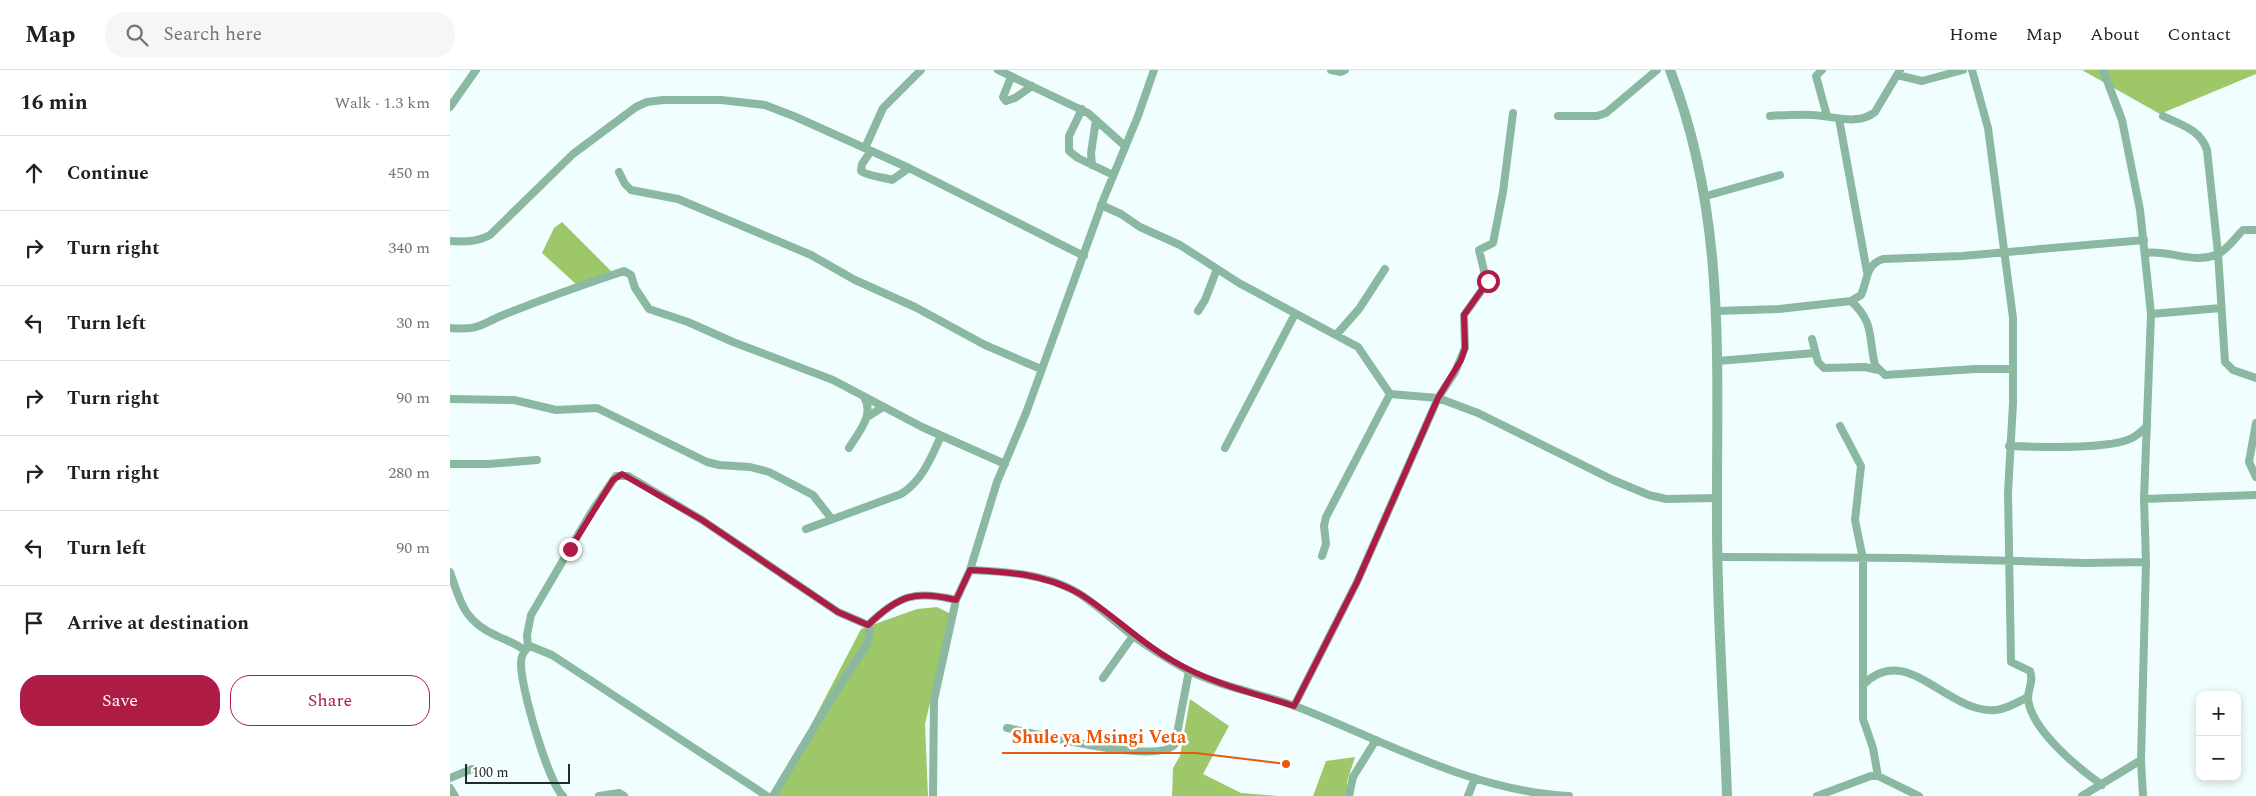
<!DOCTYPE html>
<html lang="en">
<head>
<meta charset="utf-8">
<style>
	body { margin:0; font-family:Spectral,serif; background:#f6f6f6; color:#202124 }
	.controls { position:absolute; right:15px; bottom:15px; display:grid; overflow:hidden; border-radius:10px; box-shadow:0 2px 8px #0003 }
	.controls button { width:45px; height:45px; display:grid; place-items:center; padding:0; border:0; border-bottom:1px solid #e0e0e0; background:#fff; color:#202124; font:25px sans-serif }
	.scale { position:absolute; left:15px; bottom:12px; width:105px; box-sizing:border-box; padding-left:5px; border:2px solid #1f2c2c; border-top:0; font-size:14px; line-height:18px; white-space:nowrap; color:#1f2c2c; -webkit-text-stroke:4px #fff; paint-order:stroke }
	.stop { position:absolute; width:15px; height:15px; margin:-11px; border:4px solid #ae1b45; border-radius:50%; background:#fff }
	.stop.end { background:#ae1b45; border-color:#fff; box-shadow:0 1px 5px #0008 }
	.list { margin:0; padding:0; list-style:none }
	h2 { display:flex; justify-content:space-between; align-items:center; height:65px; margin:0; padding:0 20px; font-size:21px }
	h2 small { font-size:16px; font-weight:400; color:#757577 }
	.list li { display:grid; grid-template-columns:32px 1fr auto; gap:15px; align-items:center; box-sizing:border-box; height:75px; padding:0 20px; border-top:1px solid #e0e0e0 }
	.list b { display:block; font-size:19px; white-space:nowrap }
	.list em { font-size:16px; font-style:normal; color:#757577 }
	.actions { display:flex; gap:10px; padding:15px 20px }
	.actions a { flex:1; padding:11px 0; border:1px solid #ae1b45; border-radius:20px; text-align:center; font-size:18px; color:#ae1b45 }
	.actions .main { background:#ae1b45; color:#fff }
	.icon { flex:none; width:28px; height:28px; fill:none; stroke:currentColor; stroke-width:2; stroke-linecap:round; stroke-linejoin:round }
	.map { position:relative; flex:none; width:1806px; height:726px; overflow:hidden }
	header { display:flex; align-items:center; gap:30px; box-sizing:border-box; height:70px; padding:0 25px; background:#fff; border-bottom:1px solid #e0e0e0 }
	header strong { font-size:24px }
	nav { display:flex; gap:28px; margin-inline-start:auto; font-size:18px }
	.search { width:350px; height:45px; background:#f6f6f6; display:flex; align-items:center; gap:12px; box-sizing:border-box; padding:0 18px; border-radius:20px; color:#757577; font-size:19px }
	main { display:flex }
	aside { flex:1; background:#fff }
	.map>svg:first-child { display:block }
	.forest { fill:#9ec76a }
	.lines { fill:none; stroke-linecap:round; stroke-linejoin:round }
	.minor { stroke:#8bb8a1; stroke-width:8 }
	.tertiary { stroke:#8bb8a1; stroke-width:10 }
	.route { stroke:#ae1b45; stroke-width:6 }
	.leader { fill:none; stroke:#e8590c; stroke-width:2 }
	.callout-dot { fill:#e8590c; stroke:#fff; stroke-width:2 }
	.callout-label { font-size:18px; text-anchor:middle; font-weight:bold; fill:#e8590c; stroke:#fff; stroke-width:5; stroke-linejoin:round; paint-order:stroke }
</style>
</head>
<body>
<header>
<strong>Map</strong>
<div class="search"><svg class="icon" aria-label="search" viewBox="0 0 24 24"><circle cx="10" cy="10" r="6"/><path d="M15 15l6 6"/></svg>Search here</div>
<nav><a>Home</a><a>Map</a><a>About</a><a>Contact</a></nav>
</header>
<main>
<aside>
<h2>16 min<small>Walk · 1.3 km</small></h2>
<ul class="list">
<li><svg class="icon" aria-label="ahead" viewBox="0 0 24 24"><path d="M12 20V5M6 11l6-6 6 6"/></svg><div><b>Continue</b></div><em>450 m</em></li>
<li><svg class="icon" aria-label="right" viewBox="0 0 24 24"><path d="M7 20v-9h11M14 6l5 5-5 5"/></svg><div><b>Turn right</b></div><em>340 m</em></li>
<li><svg class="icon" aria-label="left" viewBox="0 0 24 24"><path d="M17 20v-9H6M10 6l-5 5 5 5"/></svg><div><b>Turn left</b></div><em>30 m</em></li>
<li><svg class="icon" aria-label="right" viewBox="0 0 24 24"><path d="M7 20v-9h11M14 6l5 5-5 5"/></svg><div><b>Turn right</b></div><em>90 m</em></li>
<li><svg class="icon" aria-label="right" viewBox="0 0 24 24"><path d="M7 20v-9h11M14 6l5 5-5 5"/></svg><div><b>Turn right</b></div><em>280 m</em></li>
<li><svg class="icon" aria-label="left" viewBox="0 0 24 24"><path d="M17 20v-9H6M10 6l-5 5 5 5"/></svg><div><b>Turn left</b></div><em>90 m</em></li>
<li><svg class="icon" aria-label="arrive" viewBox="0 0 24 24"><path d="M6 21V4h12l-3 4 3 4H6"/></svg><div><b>Arrive at destination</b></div></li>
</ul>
<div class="actions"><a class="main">Save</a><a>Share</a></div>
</aside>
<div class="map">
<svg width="1806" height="726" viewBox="0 0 1806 726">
	<rect width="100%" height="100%" fill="#f1feff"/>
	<path class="forest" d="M1632,0H1806V4L1710,44Z
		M112,152L162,202L127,215L92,183L104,158Z
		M487,537L501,544L475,654L478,726H324L411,559L467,539Z
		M740,629L779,656L753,704L791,723L828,726H722L723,698L730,686Z
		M905,687L897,712L898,726H863L876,691Z"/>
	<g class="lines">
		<path class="minor" d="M548,0L638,43L675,76
			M881,0L891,2L895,0
			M1372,0L1366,6L1377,46
			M1522,0L1538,58L1563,248V333L1558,423L1561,592L1580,601C1584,612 1578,618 1578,628C1580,659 1628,698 1652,715
			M1653,0L1672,50L1690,140L1701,244L1694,429L1696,492L1691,690L1693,726
			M1447,5L1472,11L1513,0
			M561,7L553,27L556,31L565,28L582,16
			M0,37L26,0
			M632,39L619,66V81L628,88L663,105
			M1108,46H1147L1156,43L1207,0
			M1320,46C1334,45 1349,44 1363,45C1384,46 1407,56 1425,42L1450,0
			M1713,46C1731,55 1750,59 1757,80L1768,183L1775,292L1783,300L1806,308
			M1389,49L1417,202
			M415,78L433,38L471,0
			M421,81L412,94L411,101C417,106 433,107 442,110L459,98
			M642,95L641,83L646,50
			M169,102L175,114L181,120L228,129L361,185L405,210L465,237L535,275L591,299
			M1256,126L1330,105
			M651,135L671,144L690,157L730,175L789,213L908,277L940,324L988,328L1028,343L1163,410L1199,425L1216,429L1267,428
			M0,171C15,172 27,172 40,165L123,84L186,37L197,32L213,30H271L315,35L346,47L459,98L634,186
			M1695,183C1719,179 1743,195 1768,184C1778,179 1785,168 1793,160H1806
			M1401,231C1425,253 1418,267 1425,295L1435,305L1525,299H1563
			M748,241L755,230L767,199
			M1267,241L1329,239L1401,231L1411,225C1418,210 1415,195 1433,189L1512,186L1694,170
			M1701,244L1771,238
			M0,258C31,261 32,253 58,243C96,228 135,214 174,201L181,205L185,218L199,239L238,252L283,272L383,310L472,357L555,394
			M887,264L909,239L935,199
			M1362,269L1368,292L1374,298L1415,297L1428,300
			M1268,291L1365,283
			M0,329L64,330L106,340L147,338L257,392L269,395L300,397L319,402L363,425L381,448
			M417,347L433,337
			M1806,353L1799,392L1806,407
			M1390,356L1411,396L1405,450L1413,489V649L1423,678L1428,706
			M1559,376C1587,377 1659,380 1682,368C1688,365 1693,360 1697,356
			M399,378C408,363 425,345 414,327
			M775,378L845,244
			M0,394H38L87,390
			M1694,429L1806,425
			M356,459L451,424C472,411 481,388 491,366
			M872,486L876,474L874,456L876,447L940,324
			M1267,487L1454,488L1634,493L1696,492
			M520,500C556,502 590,503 623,520C645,532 663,551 683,566C700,578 719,590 737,600C771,617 810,623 845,636C935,671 1021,721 1119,726
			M0,502C11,534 14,551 47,566C57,571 67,573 75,581
			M418,555C449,525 465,520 506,530
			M78,577L77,565L81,545L142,441L166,406H178L252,450L388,542L418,555L420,560L417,574L383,626L323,726
			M653,608L683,566
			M1413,615C1457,570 1496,644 1546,640C1557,639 1568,632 1578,627
			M844,636L907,512L988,328L1005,302L1015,278L1014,245L1037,213L1029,180L1043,173L1053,122L1063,43
			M557,658C585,663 709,696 725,674L739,601
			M0,708L22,699
			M0,718L5,726
			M113,726C98,712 70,615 71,593C71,586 74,580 80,576L102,585L317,726
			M149,726L169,723L174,726
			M483,726L484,630L506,530L520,500L547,412L576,343L654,128L688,46L704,0
			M899,726L903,707L926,670
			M1018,726L1025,708
			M1367,726L1421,706H1428L1469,726
			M1632,726L1691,690"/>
		<path class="tertiary" d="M1220,0C1278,150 1266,298 1267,455C1267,545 1274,635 1277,726"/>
	</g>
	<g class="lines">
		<path class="route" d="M120,479L163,410L172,404L252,450L388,542L418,555C449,525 465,520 506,530L520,500C559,502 596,504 630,524C663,544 689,572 723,591C760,613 803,623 844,636L907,512L988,328L1011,290L1015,278L1014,245L1038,211"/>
	</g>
	<path class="leader" d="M836 694L746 683H552"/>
	<circle class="callout-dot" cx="836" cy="694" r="5"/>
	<g class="callout-label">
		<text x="649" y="673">Shule ya Msingi Veta</text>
	</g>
</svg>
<div class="controls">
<button>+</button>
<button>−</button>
</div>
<div class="scale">100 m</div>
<div class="stop" style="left:1038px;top:211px"></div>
<div class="stop end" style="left:120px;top:479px"></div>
</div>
</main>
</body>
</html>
